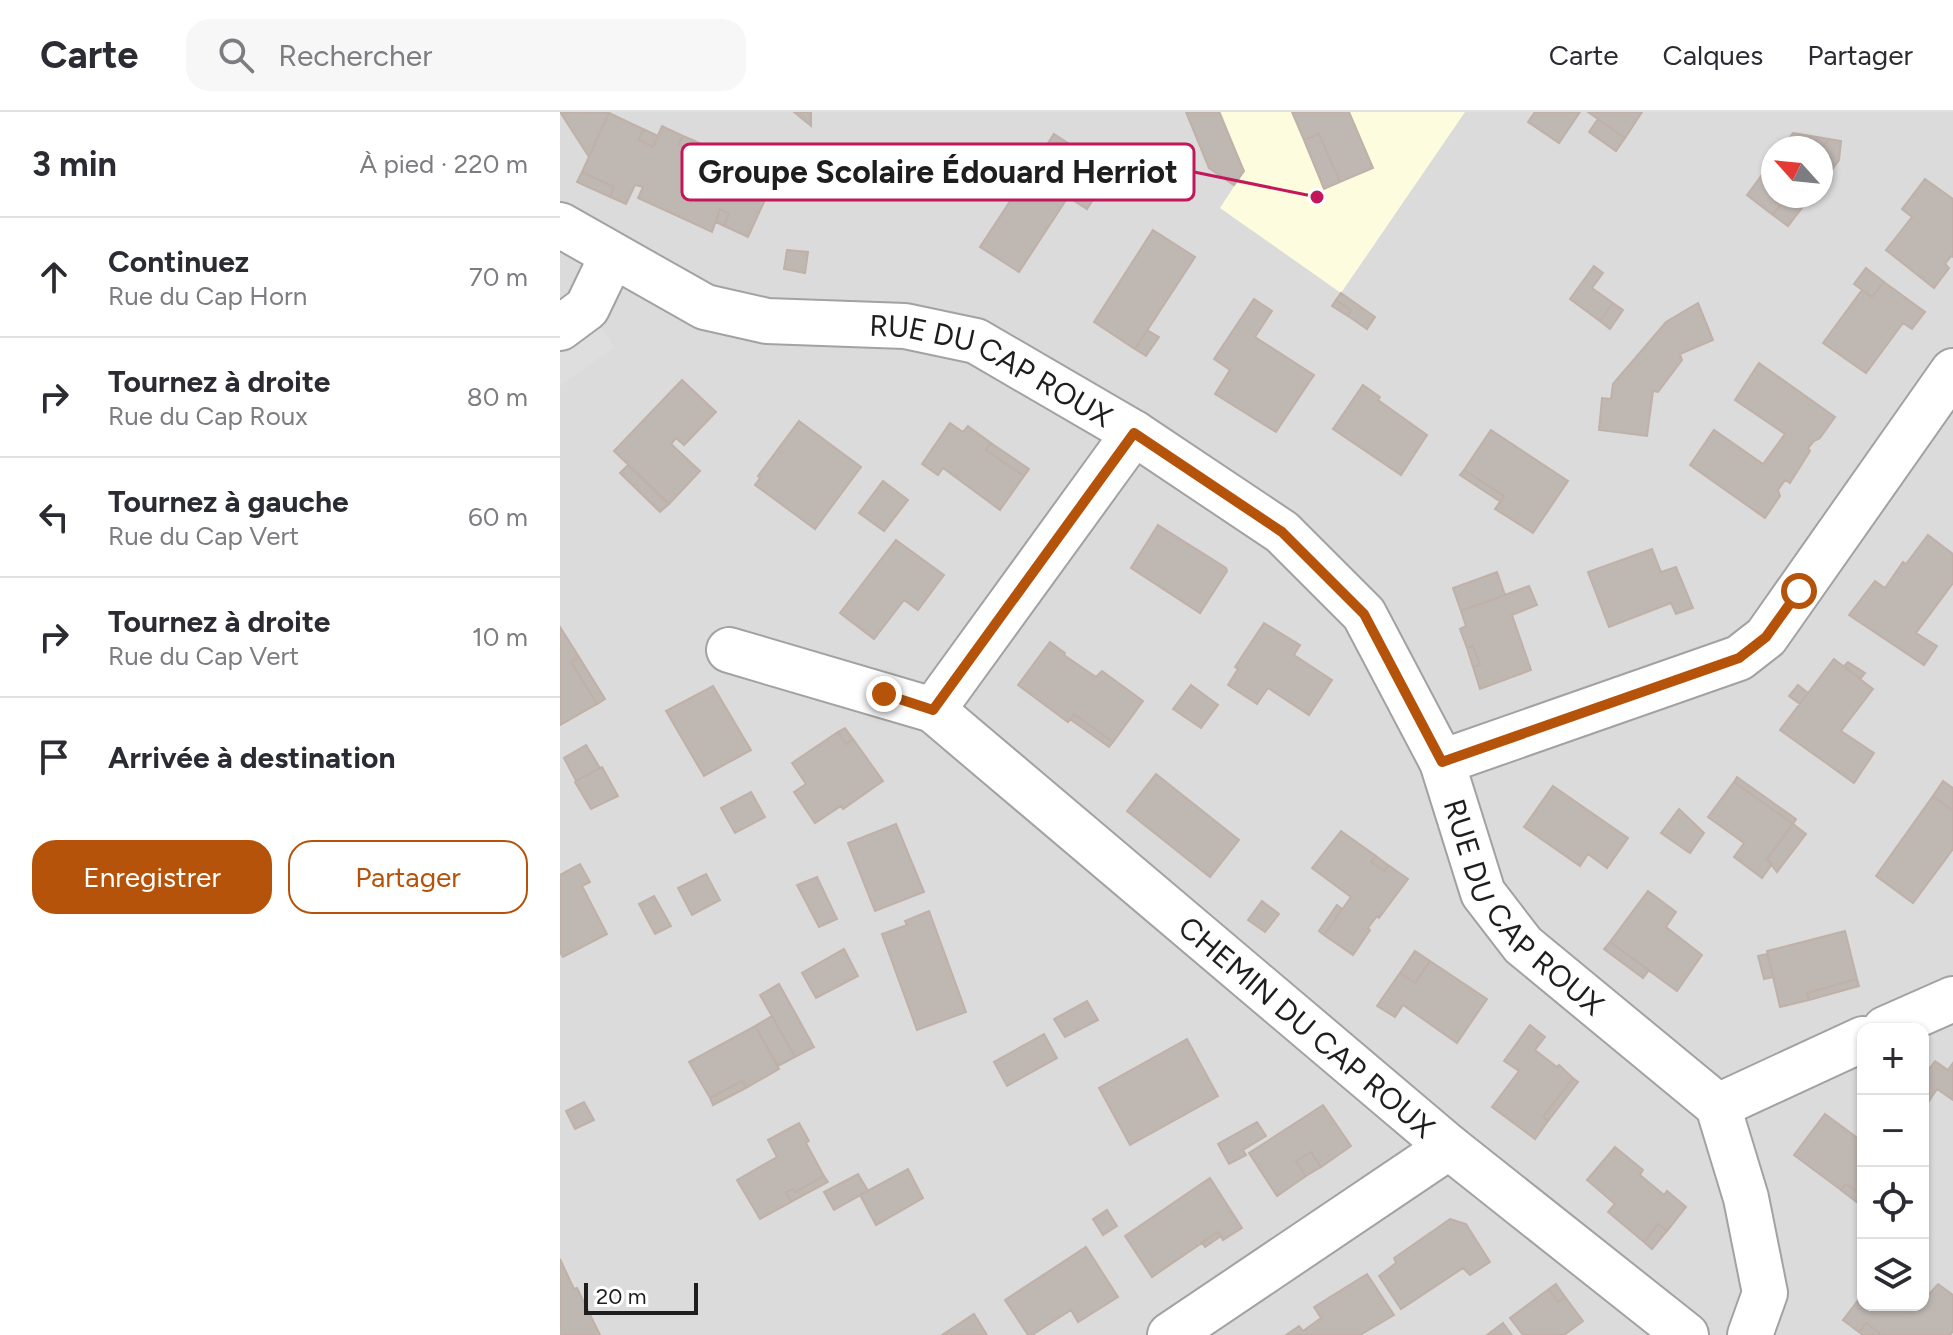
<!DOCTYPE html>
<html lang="fr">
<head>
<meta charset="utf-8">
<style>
	body { margin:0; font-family:Figtree,sans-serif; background:#f7f7f7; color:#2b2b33 }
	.controls { position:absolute; right:24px; bottom:24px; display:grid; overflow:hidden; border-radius:16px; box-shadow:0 2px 6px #0004 }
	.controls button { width:72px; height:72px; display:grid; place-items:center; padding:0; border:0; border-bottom:2px solid #e1e1e2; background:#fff; color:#2b2b33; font:40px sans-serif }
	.compass { position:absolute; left:1201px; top:24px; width:72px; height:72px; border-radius:50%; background:#fff; box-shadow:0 2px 6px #0004; rotate:297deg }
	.scale { position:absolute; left:24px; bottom:20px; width:114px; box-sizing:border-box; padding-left:8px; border:4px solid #1e1e1e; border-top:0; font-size:22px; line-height:28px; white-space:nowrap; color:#1e1e1e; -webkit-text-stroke:6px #fff; paint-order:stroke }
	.stop { position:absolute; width:24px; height:24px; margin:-18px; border:6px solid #b45309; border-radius:50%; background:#fff }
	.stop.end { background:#b45309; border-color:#fff; box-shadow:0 2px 8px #0008 }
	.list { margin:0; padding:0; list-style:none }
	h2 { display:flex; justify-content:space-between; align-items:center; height:104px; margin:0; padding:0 32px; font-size:34px }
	h2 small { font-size:26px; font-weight:400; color:#7c7c81 }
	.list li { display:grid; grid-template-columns:52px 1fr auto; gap:24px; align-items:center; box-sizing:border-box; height:120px; padding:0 32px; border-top:2px solid #e1e1e2 }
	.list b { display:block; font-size:30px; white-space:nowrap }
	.list p { margin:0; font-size:26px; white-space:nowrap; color:#7c7c81 }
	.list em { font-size:26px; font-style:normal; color:#7c7c81 }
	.actions { display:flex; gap:16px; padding:24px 32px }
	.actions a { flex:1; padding:18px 0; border:2px solid #b45309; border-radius:24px; text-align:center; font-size:28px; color:#b45309 }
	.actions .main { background:#b45309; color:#fff }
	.icon { flex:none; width:44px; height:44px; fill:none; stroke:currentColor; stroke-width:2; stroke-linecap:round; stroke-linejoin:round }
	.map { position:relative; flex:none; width:1393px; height:1223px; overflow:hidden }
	header { display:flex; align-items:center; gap:48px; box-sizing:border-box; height:112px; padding:0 40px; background:#fff; border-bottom:2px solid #e1e1e2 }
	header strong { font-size:38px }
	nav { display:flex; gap:44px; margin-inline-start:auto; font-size:28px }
	.search { width:560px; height:72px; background:#f7f7f7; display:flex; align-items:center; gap:20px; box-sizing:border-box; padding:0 28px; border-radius:24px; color:#7c7c81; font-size:30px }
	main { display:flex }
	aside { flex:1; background:#fff }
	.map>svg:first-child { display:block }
	.residential { fill:#dcdbdb; fill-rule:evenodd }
	.education { fill:#fdfcdf }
	.parking { fill:#dedede }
	.building { fill:#bfb7b2; stroke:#bfb1a8; stroke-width:2 }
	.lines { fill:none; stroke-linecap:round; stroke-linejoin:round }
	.minor-casing { stroke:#a2a2a2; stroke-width:48 }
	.minor { stroke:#fff; stroke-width:44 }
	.route { stroke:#b45309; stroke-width:10 }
	.labels { text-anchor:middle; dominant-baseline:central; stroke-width:8; stroke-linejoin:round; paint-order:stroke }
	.street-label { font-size:30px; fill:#1e1e1e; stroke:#fff }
	.leader { fill:none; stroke:#c2185b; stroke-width:3 }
	.callout-dot { fill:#c2185b; stroke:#fff; stroke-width:3 }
	.callout { fill:#fff; stroke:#c2185b; stroke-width:3 }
	.callout-label { font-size:32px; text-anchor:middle; font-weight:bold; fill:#1e1e1e }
</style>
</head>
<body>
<header>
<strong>Carte</strong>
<div class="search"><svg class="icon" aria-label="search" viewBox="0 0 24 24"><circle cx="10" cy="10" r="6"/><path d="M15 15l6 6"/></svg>Rechercher</div>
<nav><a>Carte</a><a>Calques</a><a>Partager</a></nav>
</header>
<main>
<aside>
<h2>3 min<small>À pied · 220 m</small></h2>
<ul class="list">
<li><svg class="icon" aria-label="ahead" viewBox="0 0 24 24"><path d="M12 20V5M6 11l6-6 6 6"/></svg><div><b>Continuez</b><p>Rue du Cap Horn</p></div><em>70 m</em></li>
<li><svg class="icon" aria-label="right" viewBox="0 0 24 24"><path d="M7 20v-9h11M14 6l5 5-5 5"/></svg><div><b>Tournez à droite</b><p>Rue du Cap Roux</p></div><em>80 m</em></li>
<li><svg class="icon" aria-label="left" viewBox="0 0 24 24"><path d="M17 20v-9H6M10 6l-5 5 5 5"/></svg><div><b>Tournez à gauche</b><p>Rue du Cap Vert</p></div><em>60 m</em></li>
<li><svg class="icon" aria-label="right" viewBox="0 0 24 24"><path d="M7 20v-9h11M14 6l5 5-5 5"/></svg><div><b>Tournez à droite</b><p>Rue du Cap Vert</p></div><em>10 m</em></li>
<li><svg class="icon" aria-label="arrive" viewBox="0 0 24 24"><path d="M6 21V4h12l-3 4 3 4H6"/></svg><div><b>Arrivée à destination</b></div></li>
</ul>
<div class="actions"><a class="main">Enregistrer</a><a>Partager</a></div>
</aside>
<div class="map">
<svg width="1393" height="1223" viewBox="0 0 1393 1223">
	<rect width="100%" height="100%" fill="#eeebe5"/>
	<path class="residential" d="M0,0H1393V1223H0ZM1213,36H1261V84H1213ZM1303,917H1363V1193H1303Z"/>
	<path class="education" d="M661,0H905L781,181L660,96L684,59Z"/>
	<path class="parking" d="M27,196L55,235L0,274V216Z"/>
	<path class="building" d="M0,0L49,1L29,45Z
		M234,0H251V14Z
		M626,0H659L684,59L674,73L649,56Z
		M732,0H789L813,56L780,70L759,22L744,28Z
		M975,0H1020L999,31L968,10Z
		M1028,0H1082L1065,26Z
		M49,1L83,17L79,28L93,35L102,14L123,24L118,33L130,39L135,29L169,45L165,55L177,61L186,41L219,57L188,125L164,114L169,102L160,97L152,120L78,86L83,75L75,73L66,92L50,85L54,75L22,60Z
		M1038,7L1065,26L1056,39L1029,20Z
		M83,17L98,24L93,35L79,28Z
		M1233,21L1269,27L1261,38L1222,36Z
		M494,22L551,59L527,97L508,85L459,160L420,135Z
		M759,22L780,70L764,77L744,28Z
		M123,24L135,29L130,39L118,33Z
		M1269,27L1281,29L1279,48L1261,72V38Z
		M1213,48V84H1227L1213,103L1187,83Z
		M22,60L54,75L50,85L17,70Z
		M1365,67L1393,87V145L1391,144L1385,152L1389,156L1374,176L1326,138L1352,105L1342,97Z
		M1227,84H1251L1228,114L1213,103Z
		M160,97L169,102L164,114L156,110Z
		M593,118L635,145L575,237L534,210Z
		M227,138L248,140L245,161L224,157Z
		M1034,154L1043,161L1032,176L1053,191L1040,209L1010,187Z
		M1306,156L1324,170L1312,185L1294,172Z
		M1324,170L1365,200L1352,217L1343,211L1306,261L1263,231L1302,178L1312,185Z
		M781,181L815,205L807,217L788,204L791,198L776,188Z
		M694,187L712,199L695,225L754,263L716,320L655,282L670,258L654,247Z
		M776,188L791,198L788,204L772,194Z
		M1053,191L1063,198L1050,217L1040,209Z
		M1138,191L1153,228L1120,242L1122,248L1098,280L1093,279L1087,324L1039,318L1042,286L1051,287L1053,272L1106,210Z
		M587,218L599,225L586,244L575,237Z
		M1199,251L1275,305L1260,326L1254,329L1248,336L1250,339L1230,371L1225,368L1218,378L1220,384L1205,406L1130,353L1154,318L1203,352L1225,322L1175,288Z
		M122,268L156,300L124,333L116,326L111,332L140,359L109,392L54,339Z
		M803,273L820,285L818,288L867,323L841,363L773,317Z
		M239,309L301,355L255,417L195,373L200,366L198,364Z
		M390,311L403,320L408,314L431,331L426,338L464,364L440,398L383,356L378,363L362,352Z
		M931,318L1008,369L973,421L935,397L944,384L904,358Z
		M431,331L469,357L464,364L426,338Z
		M68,353L109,392L100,400L60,361Z
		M904,358L944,384L941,390L900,363Z
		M323,369L348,388L324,419L299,401Z
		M598,413L666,456L667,459L640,501L571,456Z
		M1368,423L1393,442V471L1356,521L1377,534L1364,553L1289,503L1315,469L1325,476L1343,450L1346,452Z
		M336,428L384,463L358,498L344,488L314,527L280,501Z
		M1092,437L1101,460L1116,455L1133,496L1116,502L1111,491L1049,515L1028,460Z
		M937,460L945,483L901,499L893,476Z
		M969,474L977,493L952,503L971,558L920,577L913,555L920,553L913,534L907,536L900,517L906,514L901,499Z
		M704,511L740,533L734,543L772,568L749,603L708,576L697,592L668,573L678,557L675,555Z
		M0,515L19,545L11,550L37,592L0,613Z
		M490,530L505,541L504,543L536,565L542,559L583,589L553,630L514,602L508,610L458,573Z
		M913,534L920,553L913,555L907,536Z
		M19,545L45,587L37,592L11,550Z
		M1274,547L1313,577L1281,619L1314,641L1294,671L1220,618Z
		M1288,550L1305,561L1300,567L1284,554Z
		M631,573L658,593L641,616L613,597Z
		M1238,573L1248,581L1240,592L1229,584Z
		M153,574L191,638L144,664L106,599Z
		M514,602L553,630L549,635L510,607Z
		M285,616L293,627L286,632L278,620Z
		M278,620L286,632L293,627L323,669L283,697L281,694L255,711L234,680L246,672L232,651Z
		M26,633L40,656L16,669L4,646Z
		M42,655L58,684L31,697L15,670Z
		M596,662L679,728L650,765L567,699Z
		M1177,665L1236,707L1233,712L1174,670Z
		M1383,669L1393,676V699L1373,684Z
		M1174,670L1233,712L1207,747L1212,752L1202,766L1174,745L1184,731L1148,705Z
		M993,674L1068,726L1047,756L1028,742L1020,754L964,715Z
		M191,680L205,705L175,721L161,696Z
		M1373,684L1393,699V737L1353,791L1316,764Z
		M1119,697L1144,721L1130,741L1101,721Z
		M336,712L364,780L315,799L288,731Z
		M1233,712L1246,722L1217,760L1207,747Z
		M781,719L816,744L811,750L825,759L828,753L848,767L819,806L817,804L808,816L810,818L793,843L764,823L791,785L752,756Z
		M816,744L828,753L825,759L811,750Z
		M20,752L30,770L22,774L47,822L3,845L0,840V763Z
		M146,762L160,788L132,803L118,776Z
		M257,765L277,807L259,815L237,773Z
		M1088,779L1116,800L1106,815L1142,843L1117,879L1050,830Z
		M94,784L111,814L95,822L79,792Z
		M702,789L719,802L705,820L688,808Z
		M777,793L782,797L764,823L759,819Z
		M369,799L406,900L357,918L322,822L347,813L345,809Z
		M1285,819L1297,867L1247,881L1249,888L1220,895L1207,839Z
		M1050,830L1089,858L1083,866L1044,837Z
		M284,837L298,864L256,886L242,861Z
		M855,839L870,849L855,871L840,861Z
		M1207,842L1213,865L1204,867L1198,844Z
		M870,849L927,887L897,931L843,893L835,905L817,894L840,861L855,871Z
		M1297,867L1299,874L1249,888L1247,881Z
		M219,872L254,935L235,945L200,883Z
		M527,889L538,908L505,925L494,907Z
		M212,904L235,945L218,954L195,914Z
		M970,913L985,925L975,938L997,955L999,953L1013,966L983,1005L988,1009L975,1027L932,995L959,959L944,949Z
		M195,914L219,957L186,976L182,969L150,986L129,950Z
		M484,922L497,946L447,974L434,950Z
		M627,927L658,984L570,1033L539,976Z
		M1375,949L1388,958L1393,951V988L1377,977L1367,992L1363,989V965Z
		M1013,966L1018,970L988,1009L983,1005Z
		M182,969L186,976L153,993L150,986Z
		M24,990L34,1008L15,1017L6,999Z
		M763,993L791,1034L761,1055L751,1040L736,1049L746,1064L717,1084L689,1041Z
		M1265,1002L1303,1030V1084L1286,1072L1281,1078L1234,1043Z
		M697,1010L706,1024L683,1038L686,1043L669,1052L658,1032Z
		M239,1011L249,1029L246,1031L264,1064L235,1080L233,1077L226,1080L231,1090L200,1107L177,1068L217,1045L208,1028Z
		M1055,1035L1083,1058L1080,1063L1104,1083L1107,1079L1126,1095L1107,1119L1098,1112L1084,1130L1048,1100L1055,1092L1027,1068Z
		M751,1040L761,1055L746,1064L736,1049Z
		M348,1057L363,1086L316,1113L300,1083Z
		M298,1062L308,1079L274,1098L264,1080Z
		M264,1064L268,1070L231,1090L226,1080L233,1077L235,1080Z
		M650,1066L682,1116L663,1128L658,1120L592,1165L565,1124Z
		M1286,1072L1303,1084V1095L1281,1078Z
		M547,1098L557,1114L543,1123L533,1107Z
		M890,1107L906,1112L930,1150L910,1163L903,1156L841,1197L819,1164L836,1151L834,1146Z
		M1098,1112L1107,1119L1092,1137L1084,1130Z
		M658,1120L661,1124L645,1135L642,1130Z
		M526,1135L558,1185L518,1210L511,1198L472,1223H468L445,1188Z
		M0,1147L14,1177L17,1176L40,1223H0Z
		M807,1162L834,1203L800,1223H726L739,1214L743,1219L761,1206L754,1195Z
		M996,1172L1005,1185L998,1190L989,1177Z
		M1378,1172L1393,1183V1219L1390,1223H1322L1306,1211L1299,1220L1283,1208L1303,1182V1193H1363V1189Z
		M989,1177L998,1190L1005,1185L1023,1209L1004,1223H963L950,1206Z
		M414,1202L427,1223H382Z
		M943,1211L952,1223H927Z
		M1306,1211L1322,1223H1303L1299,1220Z"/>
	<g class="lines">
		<defs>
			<g id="minor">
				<path id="s1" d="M0,113L145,195L207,209L345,214L416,229L574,321L722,420L804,502L882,650L923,781L963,833L1158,994L1186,1086L1205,1181L1190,1223"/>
				<path d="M0,216L27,196L52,144"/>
				<path d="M169,538L373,598L574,321"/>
				<path id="s2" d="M373,598L889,1035L1126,1223"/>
				<path d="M882,650L1179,546L1206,525L1393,259"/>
				<path d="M1325,917L1393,887"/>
				<path d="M1158,994L1303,927"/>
				<path d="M610,1223L889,1035"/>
			</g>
		</defs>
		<use href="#minor" class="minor-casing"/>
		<use href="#minor" class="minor"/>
	</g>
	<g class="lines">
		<path class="route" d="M324,582L373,598L574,321L722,420L804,502L882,650L1179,546L1206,525L1239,479"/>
	</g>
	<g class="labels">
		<g class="street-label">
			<text stroke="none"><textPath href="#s1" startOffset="464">RUE DU CAP ROUX</textPath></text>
			<text stroke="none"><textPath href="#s1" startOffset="1256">RUE DU CAP ROUX</textPath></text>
			<text stroke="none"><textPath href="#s2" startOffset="490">CHEMIN DU CAP ROUX</textPath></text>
		</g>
	</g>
	<path class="leader" d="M757 85L634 60"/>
	<circle class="callout-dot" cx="757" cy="85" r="8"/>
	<rect class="callout" x="122" y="32" width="512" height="56" rx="8"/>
	<g class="callout-label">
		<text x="378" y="71">Groupe Scolaire Édouard Herriot</text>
	</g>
</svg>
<div class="controls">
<button>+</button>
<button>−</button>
<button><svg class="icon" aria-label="locate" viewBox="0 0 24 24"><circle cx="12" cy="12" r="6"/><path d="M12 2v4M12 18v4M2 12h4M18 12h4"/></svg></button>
<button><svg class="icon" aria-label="layers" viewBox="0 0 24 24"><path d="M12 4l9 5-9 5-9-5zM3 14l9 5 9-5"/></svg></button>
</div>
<svg class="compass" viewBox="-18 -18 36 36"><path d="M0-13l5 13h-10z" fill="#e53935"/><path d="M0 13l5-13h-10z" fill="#7c7c81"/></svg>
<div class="scale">20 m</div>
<div class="stop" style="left:1239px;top:479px"></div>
<div class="stop end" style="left:324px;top:582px"></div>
</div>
</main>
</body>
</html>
